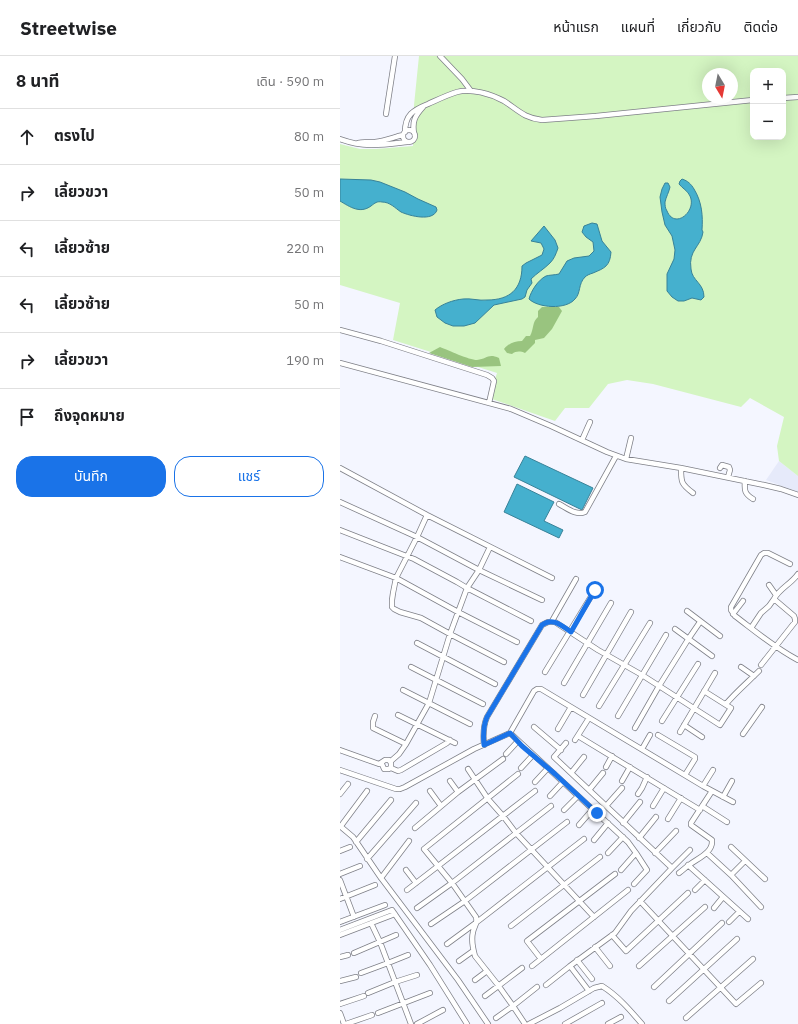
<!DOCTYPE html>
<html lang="th">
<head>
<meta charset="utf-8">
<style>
	body { margin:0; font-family:"IBM Plex Sans","Noto Sans Thai",sans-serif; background:#f2f2f2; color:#202124 }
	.controls { position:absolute; right:12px; top:12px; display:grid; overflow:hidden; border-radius:8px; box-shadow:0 4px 16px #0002 }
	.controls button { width:36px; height:36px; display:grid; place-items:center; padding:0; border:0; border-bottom:1px solid #e0e0e0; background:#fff; color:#202124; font:20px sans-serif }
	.compass { position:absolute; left:362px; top:12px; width:36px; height:36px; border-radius:50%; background:#fff; box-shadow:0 4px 16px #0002; rotate:170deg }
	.stop { position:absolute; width:12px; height:12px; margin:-9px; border:3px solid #1a73e8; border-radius:50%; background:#fff }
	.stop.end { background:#1a73e8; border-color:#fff; box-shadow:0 1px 4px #0008 }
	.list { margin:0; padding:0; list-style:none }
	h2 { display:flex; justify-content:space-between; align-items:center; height:52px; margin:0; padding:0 16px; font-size:17px }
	h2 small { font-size:13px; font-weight:400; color:#757577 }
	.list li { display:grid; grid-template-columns:26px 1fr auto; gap:12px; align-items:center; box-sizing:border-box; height:56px; padding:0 16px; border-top:1px solid #e0e0e0 }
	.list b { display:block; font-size:15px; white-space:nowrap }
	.list em { font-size:13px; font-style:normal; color:#757577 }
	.actions { display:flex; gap:8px; padding:12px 16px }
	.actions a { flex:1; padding:9px 0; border:1px solid #1a73e8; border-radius:16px; text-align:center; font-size:14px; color:#1a73e8 }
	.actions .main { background:#1a73e8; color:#fff }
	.icon { flex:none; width:22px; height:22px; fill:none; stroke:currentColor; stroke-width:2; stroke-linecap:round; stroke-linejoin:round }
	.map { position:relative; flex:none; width:458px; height:968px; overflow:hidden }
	header { display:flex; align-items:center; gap:24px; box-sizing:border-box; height:56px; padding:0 20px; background:#fff; border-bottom:1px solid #e0e0e0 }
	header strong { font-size:19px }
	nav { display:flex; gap:22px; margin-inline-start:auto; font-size:14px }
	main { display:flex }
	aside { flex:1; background:#fff }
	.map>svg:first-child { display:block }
	.built { fill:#e6eafa }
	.green { fill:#d4f5c2; fill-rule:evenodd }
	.forest { fill:#99c47f }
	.water { fill:#45b0ce; stroke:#388298 }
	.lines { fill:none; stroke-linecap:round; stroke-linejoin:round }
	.minor-casing { stroke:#7f8088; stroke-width:6 }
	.minor { stroke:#fff; stroke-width:4.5 }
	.route { stroke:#1a73e8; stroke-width:5 }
</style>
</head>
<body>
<header>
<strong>Streetwise</strong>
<nav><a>หน้าแรก</a><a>แผนที่</a><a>เกี่ยวกับ</a><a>ติดต่อ</a></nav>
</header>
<main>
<aside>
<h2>8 นาที<small>เดิน · 590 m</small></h2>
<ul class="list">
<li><svg class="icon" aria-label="ahead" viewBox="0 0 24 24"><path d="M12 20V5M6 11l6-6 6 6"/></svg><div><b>ตรงไป</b></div><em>80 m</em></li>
<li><svg class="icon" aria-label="right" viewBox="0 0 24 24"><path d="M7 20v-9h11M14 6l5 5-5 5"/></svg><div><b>เลี้ยวขวา</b></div><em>50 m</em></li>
<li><svg class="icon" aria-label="left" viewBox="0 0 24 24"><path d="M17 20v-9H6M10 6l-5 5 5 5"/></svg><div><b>เลี้ยวซ้าย</b></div><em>220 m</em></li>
<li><svg class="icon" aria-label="left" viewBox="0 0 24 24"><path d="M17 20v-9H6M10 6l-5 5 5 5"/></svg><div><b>เลี้ยวซ้าย</b></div><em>50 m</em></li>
<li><svg class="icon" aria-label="right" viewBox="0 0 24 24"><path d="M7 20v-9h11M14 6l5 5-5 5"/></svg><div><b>เลี้ยวขวา</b></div><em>190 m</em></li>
<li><svg class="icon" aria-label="arrive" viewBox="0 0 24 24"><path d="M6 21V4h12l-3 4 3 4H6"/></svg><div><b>ถึงจุดหมาย</b></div></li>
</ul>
<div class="actions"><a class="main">บันทึก</a><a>แชร์</a></div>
</aside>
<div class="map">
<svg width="458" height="968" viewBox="0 0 458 968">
	<rect width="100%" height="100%" fill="#f4f6ff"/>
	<path class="built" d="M439,405L458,420V436L426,424Z"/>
	<path class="green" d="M79,0H458V420L439,405L437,390L444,361L410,342L401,351L313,328L287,324L268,328L249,352H225L215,365L175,351L149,342L157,317L53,284L60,247L0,229V88L20,93H36L73,90L74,49ZM413,15H443V81H413ZM368,18H392V42H368Z"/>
	<path class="forest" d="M202,251H219L222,255L212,273L204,282L195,284V287L185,297C180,295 176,295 172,298L167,297L164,293C169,287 175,285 182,285L186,280H190C194,273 192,266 198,261V255Z
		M100,291C108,294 129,304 137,304C147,303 148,297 159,302L161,310L132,311L89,297Z"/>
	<path class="water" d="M0,123L31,124L40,126L65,136L78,143L96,151L97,154C93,166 70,160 61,156C55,152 50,146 42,146C37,145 35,147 31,150C20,158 10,151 0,145Z
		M342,123C348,125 351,128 354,133C362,146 363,160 362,174L363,176C361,191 348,194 351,213C352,225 364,227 364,241L361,244L352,242L344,245H338L332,241L327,235V218L334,203L335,194L332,180L325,169L322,156L320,141L322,133L325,127H328L330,131C329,136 326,141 325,146C325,149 325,152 327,155C335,174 357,155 350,140C348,135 342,132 339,128L340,125Z
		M252,167L257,168L262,185L271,196C270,210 265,212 253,217C250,218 247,219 245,221C238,228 241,237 235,243C226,254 198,252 189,243C191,235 198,224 206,220C209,219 215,219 219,218L227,205L234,202L249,200L254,195L253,186L246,181L242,176L244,170Z
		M204,170L215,184L218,192C216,198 214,203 210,207C204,213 197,217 191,223L192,227L187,234L185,241L182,243L154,249L135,267L124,270H113L105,267L97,261L95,254C102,248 113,244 123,243C131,242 139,245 147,244C170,244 182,233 182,210L186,207L202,199L204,193L201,187L191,185Z
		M185,400L253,432L242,454L174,421Z
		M177,428L214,446L204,465L223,474L219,482L164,456Z"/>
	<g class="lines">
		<defs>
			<path id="minor" d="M100,0L122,23L131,35
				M443,42L458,41
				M46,58L55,0
				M63 80a6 6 0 1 1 12 0a6 6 0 1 1-12 0Z
				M65,76C65,59 73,54 88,48C97,44 107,39 117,36C131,32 151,38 164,45C178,54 184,62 202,64L256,60L413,44
				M74,77C72,65 75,60 83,51
				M0,83C25,92 41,89 67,86
				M18,87C24,86 29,86 35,86C45,85 54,81 63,79
				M0,274L41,285L147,319L152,322L154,325L149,347
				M0,307L171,353L211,370L267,396L286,403L341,412L424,429L441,433L458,439
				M242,384L250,366
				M286,403L291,382
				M0,412L87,459L212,522
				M341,412C341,426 341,428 353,437
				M380,412L382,409L389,411L390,414L388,421
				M405,425C404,435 405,438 413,443
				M0,446L77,481L139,514L202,544
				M219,448C227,452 236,460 245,456L276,400
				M87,459L77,481L56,522L53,537L52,544V551L54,553L60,556L81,562L110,578L164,606
				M0,474L74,503L117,526L127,532L191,565
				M0,501L56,522L118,556L177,586
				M450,508L428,497H424L421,499L391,551V554L395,560C415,575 435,592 458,604
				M429,529L436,539
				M347,555L380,580
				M393,558L403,545
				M212,565L236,523
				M411,572L421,557L429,550L434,543
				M335,573L372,600
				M77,587L155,628
				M421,609L455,566V563L454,560L434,543C439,533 451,528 458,518
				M71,611L143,648
				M401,611L414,620
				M205,616L255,534
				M224,627L271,547
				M63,634L130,668
				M243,639L291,556
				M386,648C396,636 408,626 419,615
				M259,650L310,567
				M58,659L115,687
				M35,660L33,666V672L66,688
				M278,660L326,579
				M322,665L358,608
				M344,669L362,681
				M194,671L221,694
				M295,672L319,630L349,582L360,566
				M218,673L231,651
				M340,676L375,617
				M170,677L288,786L296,797L307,814L294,828
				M403,678L422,651
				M318,679L355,701V703L345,719
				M238,680L360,754
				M235,684L249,662
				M144,689C143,679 143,670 147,661L202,569L208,566H215L258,594L302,619L380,669L391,652L364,635
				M302,693L310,679
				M0,694L39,708
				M166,698L178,685
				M45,704H49L51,707V711L49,713H44L42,708H39Z
				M51,705L59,698L66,688L89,647L110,578L127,532L139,514L150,491
				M266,711L272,700
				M51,712L58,715L61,714L107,687L110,684
				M181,712L193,699
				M128,713L148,743L163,760L176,777L254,861
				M0,714L56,733H60L65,731L134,693L170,677L194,635L197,633H201L363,730L393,746
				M231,717L244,701
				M110,725L118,736
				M282,725L290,711
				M195,726L208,712
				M363,730L373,714
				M249,734L263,717
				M90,735L101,750
				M0,738L8,728
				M298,738L302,732L307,721
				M210,740L223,726
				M383,741L392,725
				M266,750L282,732
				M313,750L324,732
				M362,750L387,766
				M224,754L238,740
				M328,763L341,742
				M283,767L300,746
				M239,769L253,753
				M0,770L13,781L41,822L118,924L148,968
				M1,770L27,735
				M75,772L118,736L163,703
				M299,782L316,761
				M254,784L268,767
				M16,786L51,744
				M391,791L425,823
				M0,795L10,791
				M268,797L283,781
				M315,797L336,775
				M367,797L391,819L421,851
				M27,803L76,747
				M348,809L408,863
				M332,812L350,794
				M66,814L76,827
				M281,814L296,797
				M339,817C343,814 346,811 349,809C358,802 373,797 372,784L351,769V767L372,735
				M0,818L20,810
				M391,819L405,805
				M41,822L69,785
				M0,824L14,861
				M67,834L195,735
				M355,834L365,824
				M0,843L35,829
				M300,845L396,948L421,927
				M77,852L112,827L211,750
				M374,852L383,841
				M0,866L45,849
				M389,866L399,856
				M31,867L40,886L71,968
				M91,868L125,845L227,766
				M171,870L260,801
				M0,874L52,854L90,909L127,968
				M0,879L55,858
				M272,879L286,895L348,837
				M107,888L137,866L244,783
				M255,891L270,910
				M14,897L56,879
				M0,901L8,899
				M201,903L187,885L275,818
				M237,904L252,923
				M119,905L133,895
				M192,910L288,834
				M230,910L249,935
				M299,910L365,851
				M21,917L48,907L68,899
				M135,924L147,915
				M0,925L16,921
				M206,929L230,910L275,877L291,855L332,812L214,701L226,687
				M314,931L382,867
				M28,937L55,926L77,919
				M145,940L182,912
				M329,945L397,883
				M0,948L24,940
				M0,957L4,968
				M38,957L90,937
				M156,962L173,950L158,929L135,900C133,893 131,884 133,876C134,870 138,868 136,861L112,827L84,793L178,718
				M346,962L413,903
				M6,968L32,959
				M77,968L103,954
				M185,968L173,950L197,931
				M189,968L220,952L254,932L262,930C278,940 290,954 302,968
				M225,968L262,947
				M268,968L281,961"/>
		</defs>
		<use href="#minor" class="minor-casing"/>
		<use href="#minor" class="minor"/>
	</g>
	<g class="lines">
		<path class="route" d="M255,534L231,576C221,569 212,561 202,569L147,661C143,670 143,679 144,689L170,677L182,690L215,718L257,757"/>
	</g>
</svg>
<div class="controls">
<button>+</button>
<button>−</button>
</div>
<svg class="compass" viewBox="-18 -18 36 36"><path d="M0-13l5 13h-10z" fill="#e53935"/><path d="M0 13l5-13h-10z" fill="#757577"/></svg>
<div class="stop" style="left:255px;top:534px"></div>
<div class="stop end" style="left:257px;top:757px"></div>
</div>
</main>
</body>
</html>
